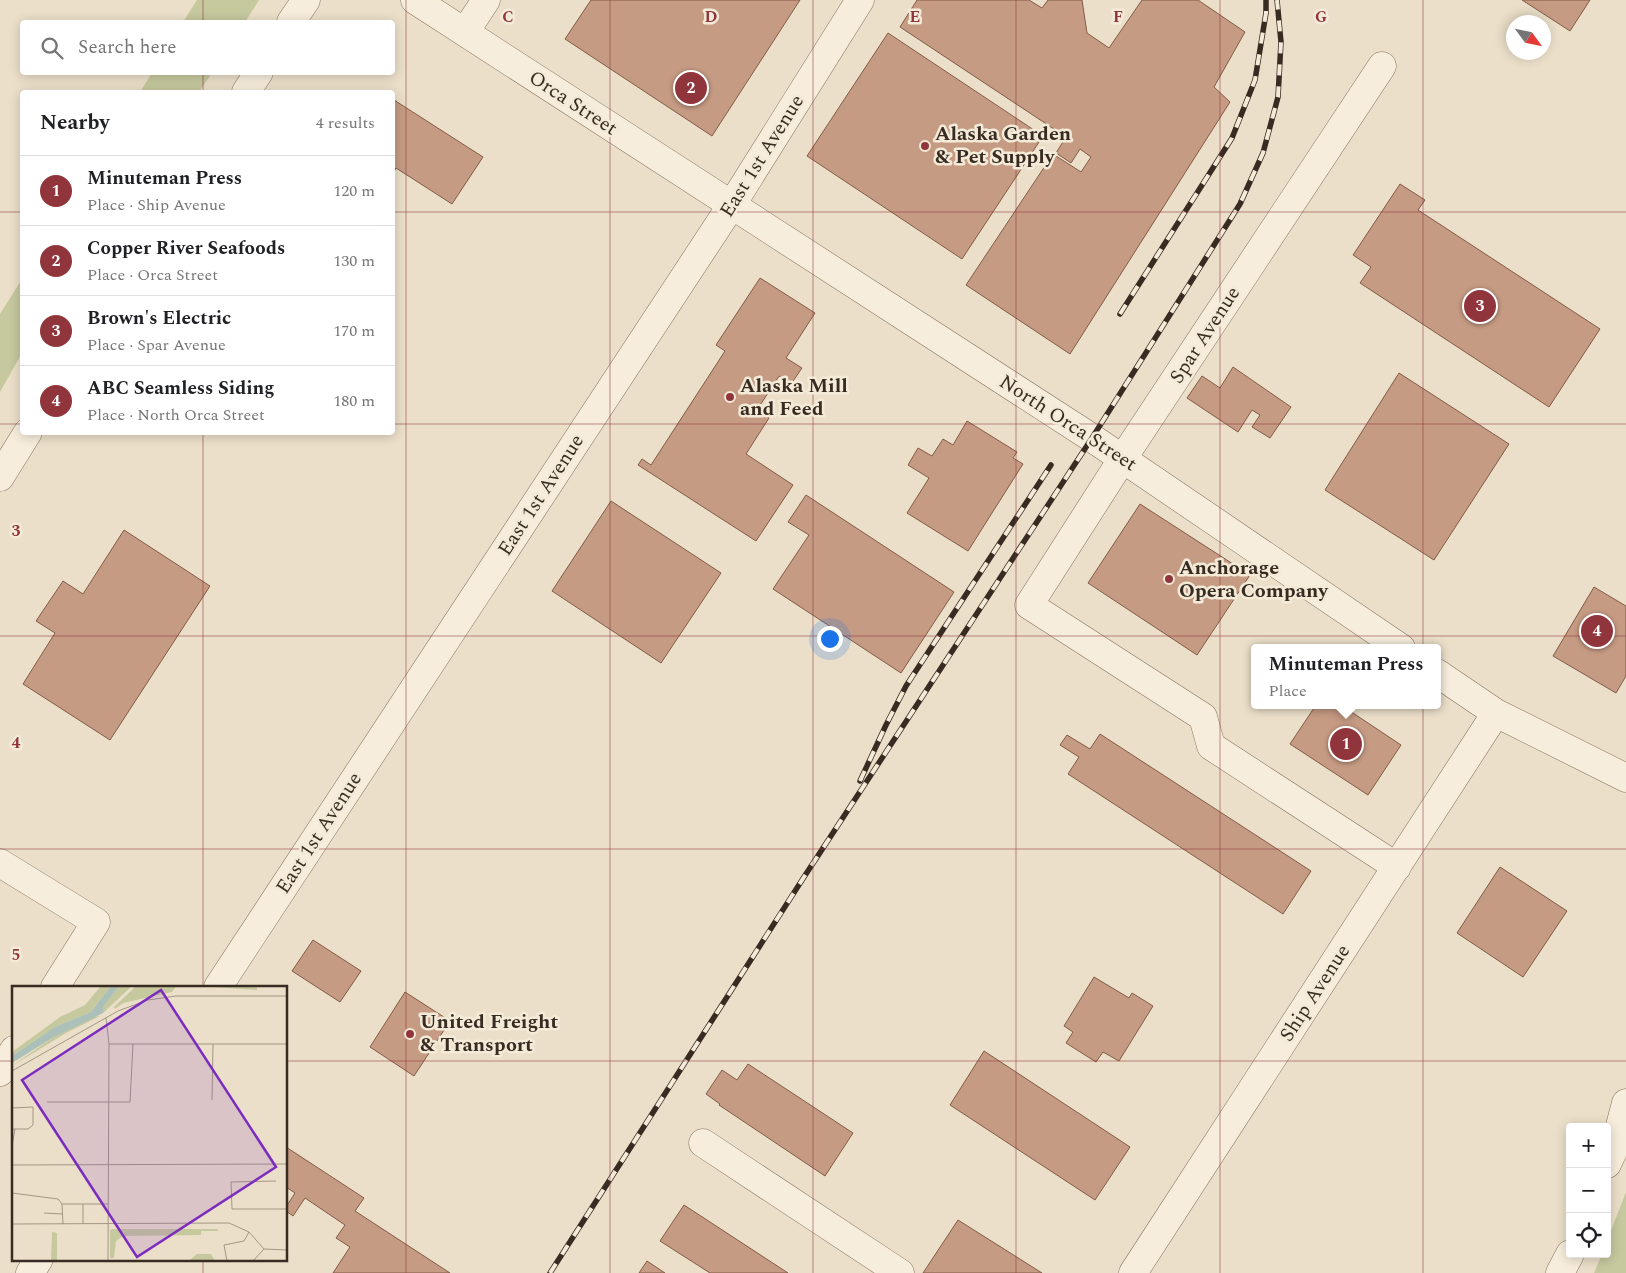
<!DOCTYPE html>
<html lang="en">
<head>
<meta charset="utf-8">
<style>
	body { margin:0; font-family:Spectral,serif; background:#f2f2f2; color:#202124 }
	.controls { position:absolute; right:15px; bottom:15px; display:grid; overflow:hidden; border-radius:5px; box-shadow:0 2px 12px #0003 }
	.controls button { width:45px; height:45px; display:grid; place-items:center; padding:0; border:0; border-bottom:1px solid #e0e0e0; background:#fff; color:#202124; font:25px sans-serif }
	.compass { position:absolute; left:1506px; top:15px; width:45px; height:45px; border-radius:50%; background:#fff; box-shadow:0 2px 12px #0003; rotate:123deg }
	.you { position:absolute; left:829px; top:638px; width:18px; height:18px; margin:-12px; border:4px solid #fff; border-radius:50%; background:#1a73e8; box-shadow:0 0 0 8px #1a73e833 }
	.badge { display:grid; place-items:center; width:32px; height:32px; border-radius:50%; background:#90353b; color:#fff; font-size:16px; font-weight:700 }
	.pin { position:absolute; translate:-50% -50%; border:2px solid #fff; box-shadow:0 1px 5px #0006 }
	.popup { position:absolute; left:1251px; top:644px; width:190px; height:65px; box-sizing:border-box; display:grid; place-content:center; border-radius:5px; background:#fff; filter:drop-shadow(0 1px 4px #0005); font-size:16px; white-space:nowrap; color:#757577 }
	.popup b { font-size:19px; color:#202124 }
	.popup::after { content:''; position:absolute; left:50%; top:100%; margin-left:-10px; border:10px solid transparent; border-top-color:#fff }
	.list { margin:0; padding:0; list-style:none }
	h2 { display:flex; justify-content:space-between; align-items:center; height:65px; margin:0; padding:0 20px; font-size:21px }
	h2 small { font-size:16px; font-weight:400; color:#757577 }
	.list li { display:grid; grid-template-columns:32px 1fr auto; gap:15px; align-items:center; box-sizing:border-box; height:70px; padding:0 20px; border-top:1px solid #e0e0e0 }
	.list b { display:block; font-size:19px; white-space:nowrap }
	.list p { margin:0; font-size:16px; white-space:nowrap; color:#757577 }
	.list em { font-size:16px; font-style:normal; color:#757577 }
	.icon { flex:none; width:28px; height:28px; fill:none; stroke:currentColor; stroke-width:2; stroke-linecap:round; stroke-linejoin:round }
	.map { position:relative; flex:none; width:1626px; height:1273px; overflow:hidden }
	.search { position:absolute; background:#fff; box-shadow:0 2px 12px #0003; left:20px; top:20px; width:375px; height:55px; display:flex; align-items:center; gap:12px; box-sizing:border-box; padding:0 18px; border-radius:5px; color:#757577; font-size:19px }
	.panel { position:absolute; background:#fff; box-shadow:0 2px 12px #0003; left:20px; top:90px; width:375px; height:345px; border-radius:5px }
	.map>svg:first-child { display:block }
	.green { fill:#c6c89e }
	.building { fill:#c69b83; stroke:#835b47 }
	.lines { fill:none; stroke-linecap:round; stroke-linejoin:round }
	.minor-casing { stroke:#86725f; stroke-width:29 }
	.minor { stroke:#f6eddc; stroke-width:28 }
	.rail-casing { stroke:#382b21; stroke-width:5.5 }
	.rail { stroke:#f3ead8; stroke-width:4; stroke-dasharray:11; stroke-linecap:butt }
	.grid { fill:none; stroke:#90353b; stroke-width:1; stroke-opacity:0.55 }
	.poi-dot { fill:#90353b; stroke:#f3ead8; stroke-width:2 }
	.labels { text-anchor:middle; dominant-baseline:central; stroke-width:5; stroke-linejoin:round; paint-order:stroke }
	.street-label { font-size:20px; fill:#382b21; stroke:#f3ead8 }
	.poi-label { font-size:20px; font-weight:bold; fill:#382b21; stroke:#f3ead8; text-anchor:start }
	.inset-road { fill:none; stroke:#a39786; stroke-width:1 }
	.view { fill:#7b2cbf; fill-opacity:0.15; stroke:#7b2cbf; stroke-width:2.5 }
	.inset-edge { fill:none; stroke:#382b21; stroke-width:2.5 }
	.grid-label { font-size:16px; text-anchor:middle; font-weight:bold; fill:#90353b; stroke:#f3ead8; stroke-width:5; stroke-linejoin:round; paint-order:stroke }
</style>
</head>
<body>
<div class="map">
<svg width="1626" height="1273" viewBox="0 0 1626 1273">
	<rect width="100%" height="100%" fill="#ebdfc9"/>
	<path class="green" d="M197,0H259L245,22H183Z
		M152,73V72L212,73L199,92H140Z
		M22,279V353L0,392V314Z
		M1626,1192V1273H1594L1602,1254H1607V1241Z"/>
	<path class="building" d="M591,0H800L712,136L565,39Z
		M917,0H1029L1042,8L1048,0H1082L1087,33L1109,48L1142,0H1198L1245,32L1214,87L1230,102L1070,354L966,285L1053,154L1081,172L1091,157L1080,149L1071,163L1056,153L1066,137L900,27Z
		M1522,0H1590L1570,31Z
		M888,33L1043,136L962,259L807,156Z
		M394,100L483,157L452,204L396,168L392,175V103Z
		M1400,184L1425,200L1418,210L1600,329L1549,407L1360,283L1371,267L1353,255Z
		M760,278L815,313L786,358L802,368L791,384L779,376L757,410L769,418L746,454L793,485L756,541L638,465L642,459L651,465L725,351L716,345Z
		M1233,367L1291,407L1270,438L1252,427L1260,415L1252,410L1238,432L1187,398L1202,376L1220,388Z
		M1399,373L1509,444L1434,560L1325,490Z
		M967,421L1017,452L1013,458L1023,464L968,551L907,513L929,478L908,465L918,448L932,456L943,439L953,445Z
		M806,495L954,592L901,673L773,589L809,535L788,522Z
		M611,501L721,573L661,663L552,591Z
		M1140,504L1250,575L1197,655L1088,583Z
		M124,530L210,586L110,740L23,684L55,633L36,621L63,581L83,594Z
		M1594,587L1626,606V676L1616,693L1553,656Z
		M1316,705H1341L1401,745L1368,795L1290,744Z
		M1100,734L1311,871L1283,914L1068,774L1079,757L1060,745L1067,735L1090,749Z
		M1500,867L1567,911L1523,977L1457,933Z
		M313,940L361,971L340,1002L292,971Z
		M1094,977L1129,998L1132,993L1153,1006L1119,1061L1103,1052L1096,1062L1066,1043L1073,1032L1064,1026Z
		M405,992L450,1021L414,1076L370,1047Z
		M984,1051L1130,1147L1095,1200L950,1105Z
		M748,1064L853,1133L825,1176L719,1105L720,1104L706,1094L722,1070L737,1080Z
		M286,1147L364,1198L355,1211L450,1273H333L350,1247L336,1238L345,1225L305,1198L293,1216L286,1211V1207L295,1193L286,1187Z
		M684,1205L788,1273H710L660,1241Z
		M958,1220L1042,1273H923Z
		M647,1261L665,1273H639Z"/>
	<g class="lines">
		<defs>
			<path id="minor" d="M415,0L1092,438L1401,648
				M291,22L306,0
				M465,32L486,0
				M1382,66L1123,458L1029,605L1203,717L1211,746L1397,867
				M246,92L259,72
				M0,477L28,432
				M1437,673L1496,713L1626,778
				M0,863L96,922L55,987
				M218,987L731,206L860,0
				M0,1072L14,1050
				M703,1143L900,1273
				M1607,1164L1614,1149L1626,1103
				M30,1273L39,1259
				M1133,1273L1496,713
				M1560,1273L1570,1254"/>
		</defs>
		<use href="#minor" class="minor-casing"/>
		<use href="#minor" class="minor"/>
		<defs>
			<path id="rail" d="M1120,314L1232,138L1255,80L1266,13V0
				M860,781L886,725L906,686L1051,465
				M550,1273L804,877L1092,438L1240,204L1263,153L1278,97L1281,42L1277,0"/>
		</defs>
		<use href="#rail" class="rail-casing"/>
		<use href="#rail" class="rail"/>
	</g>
	<path class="grid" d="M203,0V22M406,0V1273M610,0V1273M813,0V1273M1016,0V1273M1220,0V1273M1423,0V1273M203,72V92M0,212H22M392,212H1626M0,424H22M392,424H1626M203,432V987M0,636H1626M0,849H1626M0,1061H14M286,1061H1626M203,1259V1273"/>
	<g class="poi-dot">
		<circle cx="925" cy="146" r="5"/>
		<circle cx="730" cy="397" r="5"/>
		<circle cx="1169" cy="579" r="5"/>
		<circle cx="410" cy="1034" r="5"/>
	</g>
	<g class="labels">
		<g class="street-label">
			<text transform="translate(573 103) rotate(33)">Orca Street</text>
			<text transform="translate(762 156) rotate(-58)">East 1st Avenue</text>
			<text transform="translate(1205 335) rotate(-57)">Spar Avenue</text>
			<text transform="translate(1068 423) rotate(33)">North Orca Street</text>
			<text transform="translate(541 495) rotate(-57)">East 1st Avenue</text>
			<text transform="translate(319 833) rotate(-57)">East 1st Avenue</text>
			<text transform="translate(1315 993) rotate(-57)">Ship Avenue</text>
		</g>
		<g class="poi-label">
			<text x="935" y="134">Alaska Garden<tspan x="935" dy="23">&amp; Pet Supply</tspan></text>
			<text x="740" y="386">Alaska Mill<tspan x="740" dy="23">and Feed</tspan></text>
			<text x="1179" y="568">Anchorage<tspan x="1179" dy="23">Opera Company</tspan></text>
			<text x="420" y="1022">United Freight<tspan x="420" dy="23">&amp; Transport</tspan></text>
		</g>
	</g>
	<g transform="translate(12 986)">
		<rect width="275" height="275" fill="#ebdfc9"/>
		<path d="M89,0H99L79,26L43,41L0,70V66L48,31L73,19ZM107,0H120L91,27V21ZM124,0H164L160,6L111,17L103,23L102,21ZM187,0H238L245,1V4ZM88,30L54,47L0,80L40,52L80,31ZM101,243H206V245H189V249L111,250L104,255L102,272H98V244ZM40,246L45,247V275H39ZM185,268H199L203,275H154L178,274Z" fill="#c6c89e"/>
		<path d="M99,0H107L91,21V27L40,52L0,77V70L43,41L79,26Z" fill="#aac0b8"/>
		<path class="inset-road" d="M94,32L97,58L96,275M97,58H275M0,85L106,25L136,14L164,10H275M200,114L201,58M35,116H118L121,58M0,122L21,121V139L16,143H0M0,160L3,143M0,179L275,178M264,195L219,196L220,223H275M0,207L46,213L50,218L51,238M50,218H96M32,227L51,228M0,238L217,237L237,246L232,255L212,259L215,275M71,238V218M237,246L252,263M241,275L252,263L275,264"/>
		<path class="view" d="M149,4L264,181L125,271L10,94Z"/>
		<rect width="275" height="275" class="inset-edge"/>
	</g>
	<g class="grid-label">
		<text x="508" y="22">C</text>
		<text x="711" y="22">D</text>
		<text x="915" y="22">E</text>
		<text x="1118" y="22">F</text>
		<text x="1321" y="22">G</text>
		<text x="16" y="536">3</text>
		<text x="16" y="748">4</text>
		<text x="16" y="960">5</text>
	</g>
</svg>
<div class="controls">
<button>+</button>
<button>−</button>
<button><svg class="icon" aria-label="locate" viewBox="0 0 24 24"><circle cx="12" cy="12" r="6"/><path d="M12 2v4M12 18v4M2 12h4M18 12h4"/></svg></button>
</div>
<svg class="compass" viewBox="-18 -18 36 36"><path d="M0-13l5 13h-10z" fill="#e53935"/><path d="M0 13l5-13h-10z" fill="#757577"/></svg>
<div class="you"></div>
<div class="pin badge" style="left:1346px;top:744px">1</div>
<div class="popup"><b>Minuteman Press</b>Place</div>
<div class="pin badge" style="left:691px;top:88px">2</div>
<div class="pin badge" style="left:1480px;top:306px">3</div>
<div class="pin badge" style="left:1597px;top:631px">4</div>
<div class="search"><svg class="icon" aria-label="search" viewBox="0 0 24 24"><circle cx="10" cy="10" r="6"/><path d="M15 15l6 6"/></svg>Search here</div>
<section class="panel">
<h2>Nearby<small>4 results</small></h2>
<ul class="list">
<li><span class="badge">1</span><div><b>Minuteman Press</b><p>Place · Ship Avenue</p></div><em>120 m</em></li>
<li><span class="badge">2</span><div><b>Copper River Seafoods</b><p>Place · Orca Street</p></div><em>130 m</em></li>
<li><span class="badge">3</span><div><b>Brown's Electric</b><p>Place · Spar Avenue</p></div><em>170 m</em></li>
<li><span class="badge">4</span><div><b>ABC Seamless Siding</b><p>Place · North Orca Street</p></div><em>180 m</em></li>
</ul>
</section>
</div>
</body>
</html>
